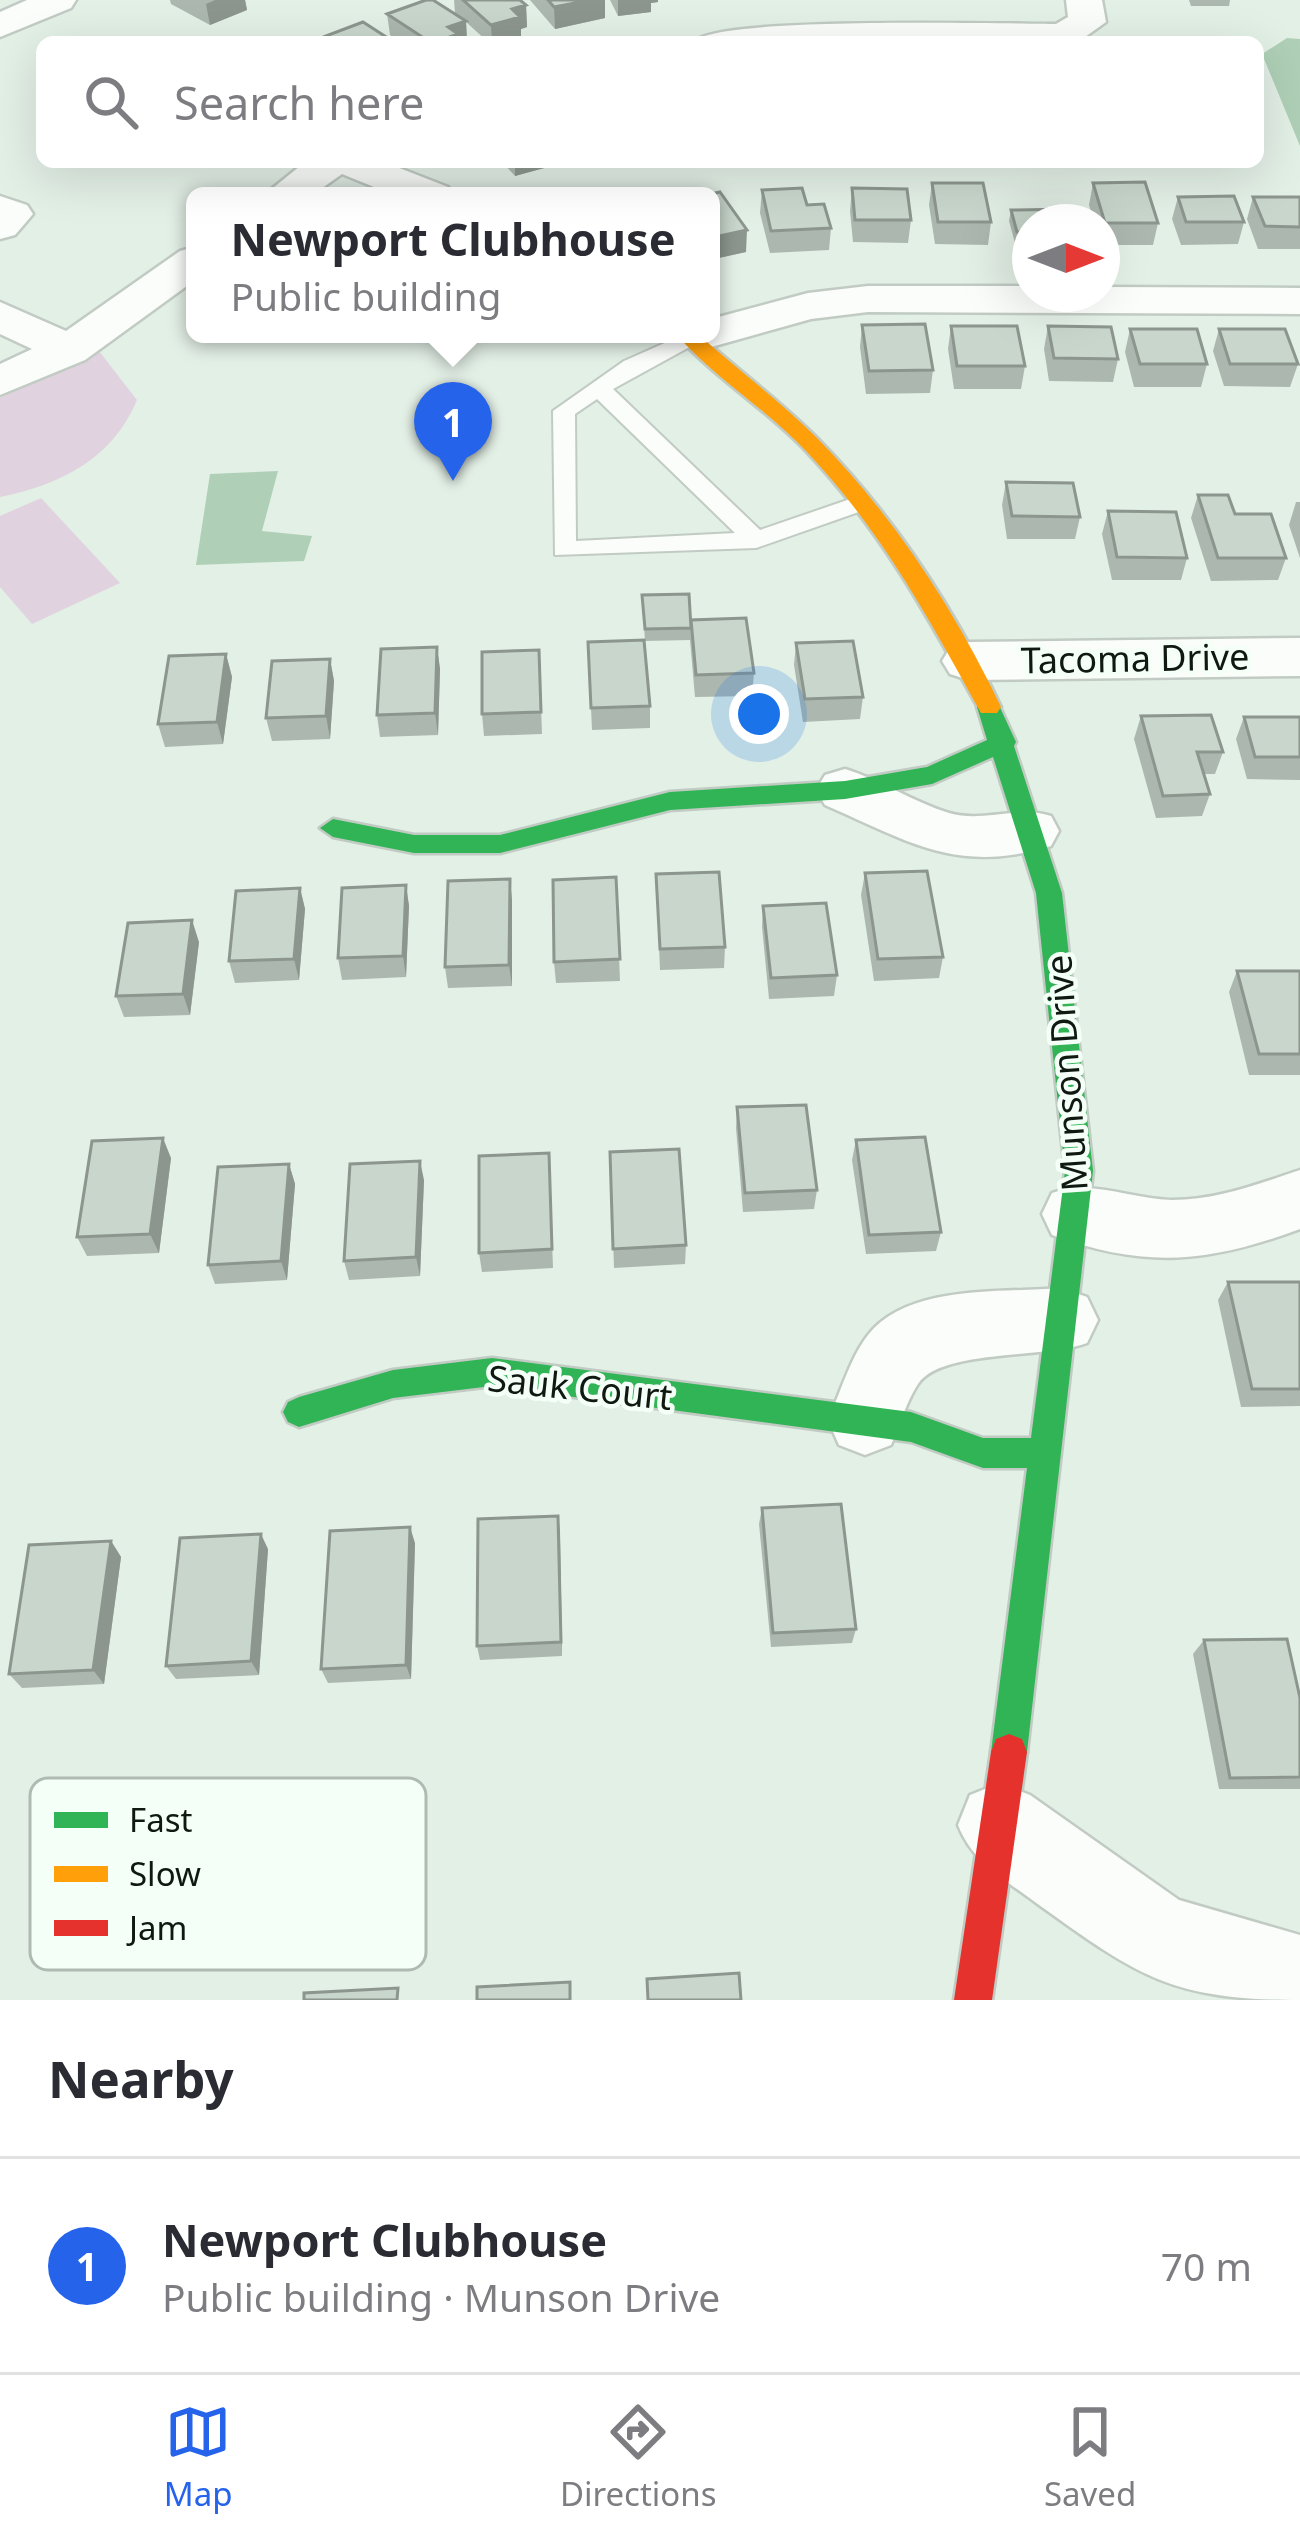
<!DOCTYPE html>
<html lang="en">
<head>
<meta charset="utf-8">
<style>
	body { margin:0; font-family:"Noto Sans",sans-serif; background:#f2f2f3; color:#2b2b33 }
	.compass { position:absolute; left:1012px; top:204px; width:108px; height:108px; border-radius:50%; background:#fff; box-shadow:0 12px 48px #0002; rotate:90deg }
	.you { position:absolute; left:759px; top:714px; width:42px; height:42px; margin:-30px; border:9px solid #fff; border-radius:50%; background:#1a73e8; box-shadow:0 0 0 18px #1a73e833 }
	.badge { display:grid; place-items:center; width:78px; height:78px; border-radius:50%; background:#2563eb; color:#fff; font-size:39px; font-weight:700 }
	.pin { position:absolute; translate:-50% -99px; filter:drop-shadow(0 3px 6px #0008) }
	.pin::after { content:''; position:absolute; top:63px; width:42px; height:36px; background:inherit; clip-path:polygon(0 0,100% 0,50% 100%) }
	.popup { position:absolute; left:186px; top:187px; width:534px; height:156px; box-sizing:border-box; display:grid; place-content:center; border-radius:18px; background:#fff; filter:drop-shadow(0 3px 9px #0005); font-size:39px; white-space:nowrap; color:#7c7c81 }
	.popup b { font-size:45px; color:#2b2b33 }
	.popup::after { content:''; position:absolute; left:50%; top:100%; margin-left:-24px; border:24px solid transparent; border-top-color:#fff }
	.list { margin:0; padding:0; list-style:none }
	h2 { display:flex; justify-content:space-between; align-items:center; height:156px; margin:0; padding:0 48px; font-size:51px }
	h2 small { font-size:39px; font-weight:400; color:#7c7c81 }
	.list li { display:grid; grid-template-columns:78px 1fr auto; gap:36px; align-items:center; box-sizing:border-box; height:216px; padding:0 48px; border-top:3px solid #e1e1e2 }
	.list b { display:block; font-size:45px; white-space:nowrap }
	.list p { margin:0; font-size:39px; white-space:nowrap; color:#7c7c81 }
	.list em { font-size:39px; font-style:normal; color:#7c7c81 }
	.icon { flex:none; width:66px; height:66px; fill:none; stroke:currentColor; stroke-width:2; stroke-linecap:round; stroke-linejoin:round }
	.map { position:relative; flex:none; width:1300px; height:2000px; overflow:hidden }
	.search { position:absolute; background:#fff; box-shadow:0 12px 48px #0002; left:36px; right:36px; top:36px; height:132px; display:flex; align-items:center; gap:30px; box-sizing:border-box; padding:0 42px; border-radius:18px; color:#7c7c81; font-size:45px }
	.sheet { height:372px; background:#fff }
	nav { display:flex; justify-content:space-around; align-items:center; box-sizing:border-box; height:168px; border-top:3px solid #e1e1e2; background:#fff; font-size:33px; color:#7c7c81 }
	nav a { display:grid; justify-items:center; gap:6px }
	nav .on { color:#2563eb }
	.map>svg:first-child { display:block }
	.green { fill:#e0d3df }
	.water { fill:#afd0b7 }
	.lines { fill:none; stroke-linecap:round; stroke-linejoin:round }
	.lane-casing { stroke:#c1cbc3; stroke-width:4 }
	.street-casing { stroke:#c1cbc3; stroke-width:5 }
	.fast-casing { stroke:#c1cbc3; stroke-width:5 }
	.slow-casing { stroke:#c1cbc3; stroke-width:5 }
	.jam-casing { stroke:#c1cbc3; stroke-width:5 }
	.lane { fill:#fbfdfb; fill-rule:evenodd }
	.street { fill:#fbfdfb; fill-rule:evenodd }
	.fast { fill:#30b455; fill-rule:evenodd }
	.slow { fill:#ff9f0a; fill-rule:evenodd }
	.jam { fill:#e5322d; fill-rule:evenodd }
	.wall { fill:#acb8af }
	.shaded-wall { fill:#8c968e }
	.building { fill:#c8d6cb; stroke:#8c968e; stroke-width:3 }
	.labels { text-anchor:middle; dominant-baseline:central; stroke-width:9; stroke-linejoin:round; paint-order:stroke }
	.street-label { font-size:36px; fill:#0f1811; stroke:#f4fff7 }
	.key { fill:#f4fff7; stroke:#afbab2; stroke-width:3 }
	.key-label { font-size:33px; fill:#0f1811 }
</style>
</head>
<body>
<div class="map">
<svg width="1300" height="2000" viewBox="0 0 1300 2000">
	<rect width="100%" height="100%" fill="#e3f0e6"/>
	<path class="green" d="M99,351L137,400C113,458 61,485 0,497V398Z
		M41,498L120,583L32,624L0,587V516Z"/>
	<path class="water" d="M1287,38L1300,39V146L1262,54Z
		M278,471L262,531L312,536L304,561L196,565L210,474Z"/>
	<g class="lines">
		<defs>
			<path id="lane" d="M685,334L704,339L613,389L760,530L862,495L874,503L870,508L756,548L555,555L553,411L624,361ZM597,399L735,533L576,541L575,414Z"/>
			<path id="street" d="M27,0H76L71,8L0,37V12Z
				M1066,0H1102L1106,22L1078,42H694C712,16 1007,24 1056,24L1068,17Z
				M305,162H384L448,187L454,196H396L342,174L311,196H263Z
				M0,196L27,205L33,214L15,235L0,239Z
				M195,247V280L85,360L0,395V364L32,349L0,334V302L66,331L180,251Z
				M868,286H1030V294H1102V287L1300,288V314L868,312L811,319L711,347L695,343L689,334H711V319L808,293Z
				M1300,638V676L969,680L950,674L942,661L950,648L969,642Z
				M845,769C881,780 913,802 949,813C983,823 1017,805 1051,816L1059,831L1051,846C957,875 908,841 825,805L816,790L825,775Z
				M1300,1170V1229C1208,1263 1145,1269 1052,1235L1042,1214L1052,1193C1091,1179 1130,1199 1172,1200C1217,1200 1258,1184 1300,1170Z
				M1062,1288L1087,1297L1098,1320L1087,1343C1045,1359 941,1349 918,1384C906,1402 900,1425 891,1445L865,1455L839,1445L828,1420C840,1394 850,1358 868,1335C908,1284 1003,1293 1062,1288Z
				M1000,1783L1030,1795L1179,1900L1300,1935V2000C1170,2000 1138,1976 1035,1902C1003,1878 973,1863 958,1825L970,1795Z"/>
			<path id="fast" d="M989,699L997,701L1016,742L1014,746L1062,893L1093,1171L1027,1752L1022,1765L1009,1770L996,1765L991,1752L1027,1468H983L911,1442L492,1386L393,1398L299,1427L288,1422L283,1412L288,1402L299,1397L393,1370L492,1358L911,1412L983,1438H1031L1065,1171L1036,893L993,757L932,784L845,799L670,810L500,853H414L333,837L320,828L333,819L414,835H500L670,792L845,781L927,767L987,740L977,707Z"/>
			<path id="slow" d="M676,334H698C737,369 780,401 817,438C893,515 955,610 1001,707L997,713H981C928,617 883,533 807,452C767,409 714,378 676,334Z"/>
			<path id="jam" d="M1009,1734L1022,1739L1027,1752L992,2000H954L991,1752L996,1739Z"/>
		</defs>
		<use href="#lane" class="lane-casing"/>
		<use href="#street" class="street-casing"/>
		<use href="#fast" class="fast-casing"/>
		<use href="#slow" class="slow-casing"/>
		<use href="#jam" class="jam-casing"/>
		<use href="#lane" class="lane"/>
		<use href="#street" class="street"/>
		<use href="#fast" class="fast"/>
		<use href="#slow" class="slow"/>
		<use href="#jam" class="jam"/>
	</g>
	<path class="wall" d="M170,0H245L247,10L210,25L171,4Z
		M454,0H520L526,5L527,27L521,29V38L507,42H488L466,22L467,42H400L390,35L387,14L460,17L455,13Z
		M530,0H605V18L555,29Z
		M610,0H658V2L651,3V12L618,16Z
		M1189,0H1230L1229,6H1191Z
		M502,162H566L515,176Z
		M932,183L991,222L988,245L935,244L929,205Z
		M1093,183L1158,223L1153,245H1102V222H1094L1089,205Z
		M852,188L911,220L908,243L853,242L850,211Z
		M762,190L807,205L831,228L829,250L770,253L760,213Z
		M711,196L746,252L714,259L711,254Z
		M1178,197L1244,222L1238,244L1181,245L1172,219Z
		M1253,197H1300V249H1258L1247,219Z
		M1011,210L1030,222V243H1015L1009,221Z
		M862,325L933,370L930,393L866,394L860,347Z
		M951,326L1025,366L1021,389H954L948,349Z
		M1048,326L1118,359L1113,382L1049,381L1044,349Z
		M1130,329L1207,364L1201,387H1134L1125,352Z
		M1219,329L1298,364L1290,387L1224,386L1213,351Z
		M1006,482L1080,517L1075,539H1007L1002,505Z
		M1198,495L1235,514L1286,558L1278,580L1211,581L1191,518Z
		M1296,502H1300V558L1289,525Z
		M1108,511L1187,558L1181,580H1112L1102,534Z
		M642,595L691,620L754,673L752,696L695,697L690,640L645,641Z
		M588,642L650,706V728L592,730Z
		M796,643L863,697L860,719L803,722L794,665Z
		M437,647L440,669L438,735L380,737L377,715Z
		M539,650L542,734L484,736L482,714Z
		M226,654L232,677L223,744L165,747L158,724Z
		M330,659L334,681L330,739L272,741L266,718Z
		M1141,716L1223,752L1215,774H1204L1210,794L1202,816L1156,818L1134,739Z
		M1244,717H1300V780L1247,779L1236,739Z
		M865,873L943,957L939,978L874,981L861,895Z
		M656,874L725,947L724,968L660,970Z
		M616,877L620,981L556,983L554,962Z
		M510,879L512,901V986L448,988L445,967Z
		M406,885L409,906L406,977L342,980L338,958Z
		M300,888L305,909L299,980L235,983L229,961Z
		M763,906L837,975L834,996L769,999L762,927Z
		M199,942L190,1015L124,1017L116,996Z
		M1237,971H1300V1075H1249L1229,992Z
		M737,1107L817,1190L814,1209L743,1212L736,1128Z
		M856,1140L941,1232L936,1251L866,1254L852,1160Z
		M610,1152L686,1245L685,1264L614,1268Z
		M549,1153L553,1268L482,1272L479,1253Z
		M171,1158L159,1253L87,1256L77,1237Z
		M289,1164L295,1184L287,1280L215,1284L208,1265Z
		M424,1180L420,1276L349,1280L344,1261Z
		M1228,1282H1300V1406L1241,1407L1218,1300Z
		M762,1508L856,1629L852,1643L771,1647L759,1524Z
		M558,1516L562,1656L480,1660L477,1646Z
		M111,1541L121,1557L104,1684L22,1688L9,1674Z
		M415,1543L411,1679L328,1683L321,1669Z
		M268,1549L259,1675L176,1679L166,1666Z
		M1204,1640L1300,1698V1789H1219L1193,1654Z"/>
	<path class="shaded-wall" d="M215,0H245L247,10L210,25L206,4Z
		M591,0H605V18L555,29L554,7Z
		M618,0H658V2L651,3V12L618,16Z
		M526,5L527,27L521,29V38L507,42H492L491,25L512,9Z
		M466,21L467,42H436L448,27Z
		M515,162H566L515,176Z
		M747,230L746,252L714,259L715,237Z
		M437,647L440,669L438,735L435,713Z
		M226,654L232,677L223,744L217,722Z
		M330,659L334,681L330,739L326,716Z
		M510,879L512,901V986L509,965Z
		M406,885L409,906L406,977L403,956Z
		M300,888L305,909L299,980L294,959Z
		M192,920L199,942L190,1015L183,994Z
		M163,1138L171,1158L159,1253L150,1234Z
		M420,1161L424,1180L420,1276L416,1257Z
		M289,1164L295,1184L287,1280L281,1261Z
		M558,1516L560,1531L562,1656L561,1642Z
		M410,1527L415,1543L411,1679L406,1665Z
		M261,1534L268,1549L259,1675L251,1661Z
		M111,1541L121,1557L104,1684L93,1670Z"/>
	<path class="building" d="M426,0H433L466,21L448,27L458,34L436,42H430L387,14Z
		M463,0H520L526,5L512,9L520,17L491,25Z
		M548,0H591L554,7Z
		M363,22L394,42H331L323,37Z
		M1145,182L1158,223H1105L1093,183Z
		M932,183H983L991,222H938Z
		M802,188L807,205L824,204L831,228L771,231L762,190Z
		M852,188L907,189L911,220H855Z
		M720,192L747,230L715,237L711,231V196H702Z
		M1234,196L1244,222H1186L1178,197Z
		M1253,197H1300V227L1265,226Z
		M1070,209L1073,222H1030V232H1017L1011,210Z
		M925,324L933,370L869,371L862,325Z
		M951,326H1017L1025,366H957Z
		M1048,326L1111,327L1118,359L1054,358Z
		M1130,329H1197L1207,364H1140Z
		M1219,329H1285L1298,364H1230Z
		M1006,482L1073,483L1080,517L1012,516Z
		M1198,495H1228L1235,514H1271L1286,558H1218Z
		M1108,511L1176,512L1187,558L1117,557Z
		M689,594L691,628L645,629L642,595Z
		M746,618L754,673L696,675L691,620Z
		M644,640L650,706L591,708L588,642Z
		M853,641L863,697L805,699L796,643Z
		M437,647L435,713L377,715L381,649Z
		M539,650L541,712L482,714V652Z
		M226,654L217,722L158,724L169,656Z
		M330,659L326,716L266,718L272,661Z
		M1211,715L1223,752H1197L1210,794L1163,796L1141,716Z
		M1244,717H1300V757H1255Z
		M927,871L943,957L878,959L865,873Z
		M719,872L725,947L660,949L656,874Z
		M616,877L620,959L554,962L553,880Z
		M510,879L509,965L445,967L448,881Z
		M406,885L403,956L338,958L342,888Z
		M300,888L294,959L229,961L236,891Z
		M826,903L837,975L771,978L763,906Z
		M192,920L183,994L116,996L128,923Z
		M1237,971H1300V1054H1259Z
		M806,1105L817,1190L745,1193L737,1107Z
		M925,1137L941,1232L869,1235L856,1140Z
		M163,1138L150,1234L77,1237L92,1141Z
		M679,1149L686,1245L613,1249L610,1152Z
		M549,1153L552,1249L479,1253V1156Z
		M420,1161L416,1257L344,1261L350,1164Z
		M289,1164L281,1261L208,1265L218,1167Z
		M1228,1282H1300V1389H1252Z
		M841,1504L856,1629L773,1633L762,1508Z
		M558,1516L561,1642L477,1646L478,1519Z
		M410,1527L406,1665L321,1669L330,1531Z
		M261,1534L251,1661L166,1666L180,1538Z
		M111,1541L93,1670L9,1674L29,1545Z
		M1287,1639L1300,1698V1777L1230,1778L1204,1640Z
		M739,1973L741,2000H648L647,1979Z
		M570,1982V2000H477V1987Z
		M398,1988L397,2000H304V1993Z"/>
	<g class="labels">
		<g class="street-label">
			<text transform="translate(1135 658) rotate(-1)">Tacoma Drive</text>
			<text transform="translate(1066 1073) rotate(-94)">Munson Drive</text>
			<text transform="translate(580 1387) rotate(6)">Sauk Court</text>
		</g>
	</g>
	<rect x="30" y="1778" width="396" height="192" rx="18" class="key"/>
	<rect x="54" y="1812" width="54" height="16" fill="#30b455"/>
	<rect x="54" y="1866" width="54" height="16" fill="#ff9f0a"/>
	<rect x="54" y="1920" width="54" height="16" fill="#e5322d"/>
	<g class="key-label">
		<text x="129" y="1832">Fast</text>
		<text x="129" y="1886">Slow</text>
		<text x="129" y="1940">Jam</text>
	</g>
</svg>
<svg class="compass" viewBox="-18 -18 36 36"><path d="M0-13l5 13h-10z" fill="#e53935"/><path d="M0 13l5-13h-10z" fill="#7c7c81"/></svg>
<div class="you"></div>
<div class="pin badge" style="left:453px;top:481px">1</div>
<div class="popup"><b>Newport Clubhouse</b>Public building</div>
<div class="search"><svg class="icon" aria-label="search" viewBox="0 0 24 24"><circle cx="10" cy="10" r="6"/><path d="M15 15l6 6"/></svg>Search here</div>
</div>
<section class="sheet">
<h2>Nearby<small></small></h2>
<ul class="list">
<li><span class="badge">1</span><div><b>Newport Clubhouse</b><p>Public building · Munson Drive</p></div><em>70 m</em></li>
</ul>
</section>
<nav>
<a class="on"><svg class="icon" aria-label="map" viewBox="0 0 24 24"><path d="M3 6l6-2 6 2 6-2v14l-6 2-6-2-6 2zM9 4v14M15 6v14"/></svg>Map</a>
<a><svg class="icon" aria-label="directions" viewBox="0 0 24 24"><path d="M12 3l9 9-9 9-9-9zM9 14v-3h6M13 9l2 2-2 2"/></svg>Directions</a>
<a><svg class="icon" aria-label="saved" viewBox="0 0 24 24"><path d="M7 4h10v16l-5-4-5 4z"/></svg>Saved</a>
</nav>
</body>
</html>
